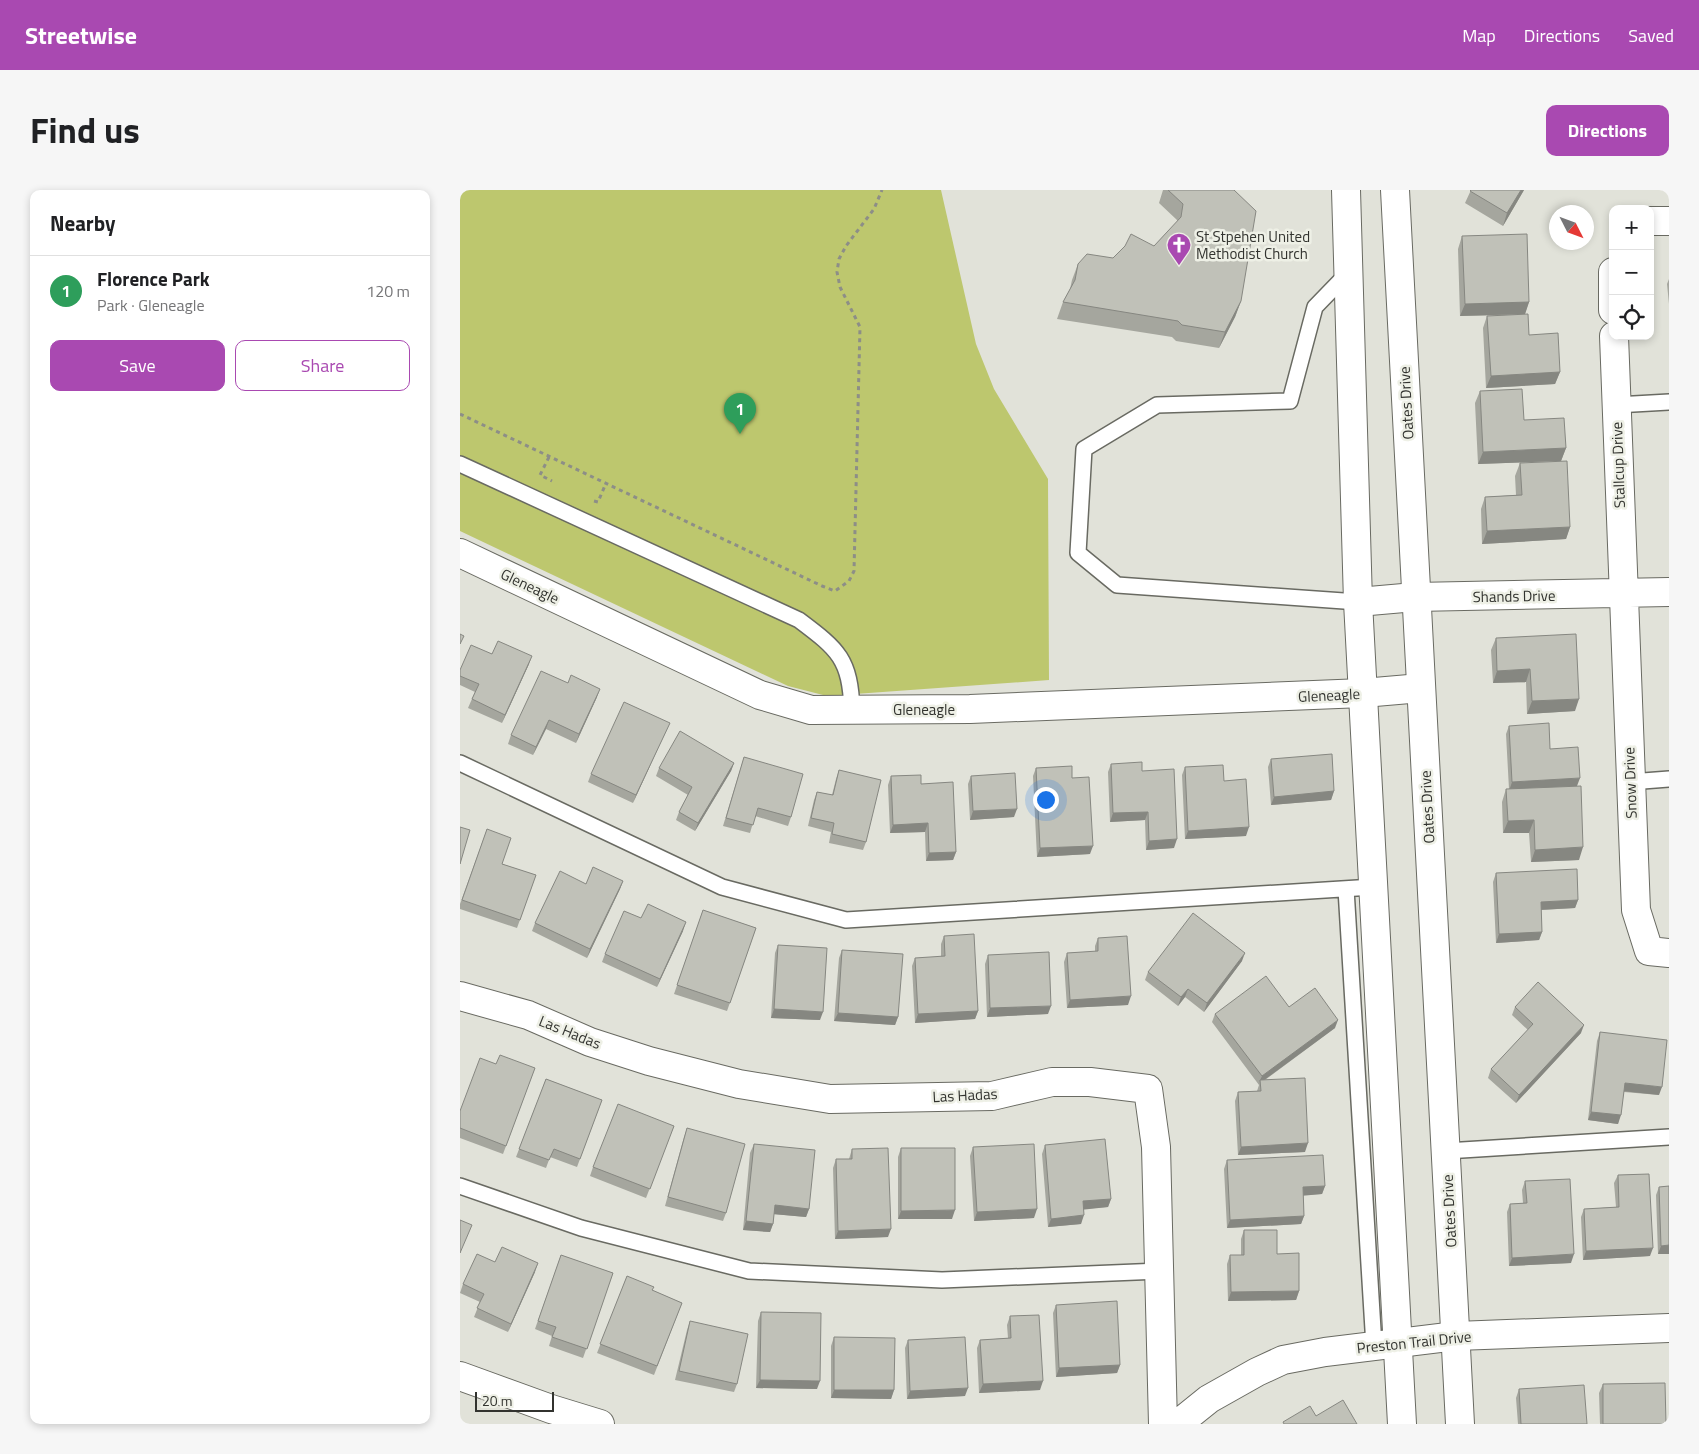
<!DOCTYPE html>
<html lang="en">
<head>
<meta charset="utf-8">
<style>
	body { margin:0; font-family:"Titillium Web",sans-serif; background:#f6f6f6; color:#202124 }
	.controls { position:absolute; right:15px; top:15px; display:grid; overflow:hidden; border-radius:10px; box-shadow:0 2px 8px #0003 }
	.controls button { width:45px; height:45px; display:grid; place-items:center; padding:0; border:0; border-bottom:1px solid #e0e0e0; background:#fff; color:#202124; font:25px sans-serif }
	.compass { position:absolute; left:1089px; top:15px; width:45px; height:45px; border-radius:50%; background:#fff; box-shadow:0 2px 8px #0003; rotate:132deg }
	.scale { position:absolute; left:15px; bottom:12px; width:79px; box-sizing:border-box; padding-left:5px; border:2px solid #32332f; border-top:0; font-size:14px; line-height:18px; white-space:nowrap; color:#32332f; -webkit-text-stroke:4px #eef0e6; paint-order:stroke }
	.you { position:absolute; left:585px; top:609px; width:18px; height:18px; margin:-12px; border:4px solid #fff; border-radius:50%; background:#1a73e8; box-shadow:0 0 0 8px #1a73e833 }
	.badge { display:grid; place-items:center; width:32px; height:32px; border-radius:50%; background:#a949b1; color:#fff; font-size:16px; font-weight:700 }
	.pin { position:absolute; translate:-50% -41px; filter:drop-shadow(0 1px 2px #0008) }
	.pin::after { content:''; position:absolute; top:26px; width:18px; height:15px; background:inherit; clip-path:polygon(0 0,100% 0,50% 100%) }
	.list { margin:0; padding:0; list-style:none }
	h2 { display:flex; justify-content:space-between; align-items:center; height:65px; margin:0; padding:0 20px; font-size:21px }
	h2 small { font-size:16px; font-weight:400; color:#757577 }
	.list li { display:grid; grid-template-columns:32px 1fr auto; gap:15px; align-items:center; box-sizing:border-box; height:70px; padding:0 20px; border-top:1px solid #e0e0e0 }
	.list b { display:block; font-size:19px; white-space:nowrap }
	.list p { margin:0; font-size:16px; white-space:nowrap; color:#757577 }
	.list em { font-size:16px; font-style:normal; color:#757577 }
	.actions { display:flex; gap:10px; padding:15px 20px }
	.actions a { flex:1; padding:11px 0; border:1px solid #a949b1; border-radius:10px; text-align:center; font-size:18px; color:#a949b1 }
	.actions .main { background:#a949b1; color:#fff }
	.icon { flex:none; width:28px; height:28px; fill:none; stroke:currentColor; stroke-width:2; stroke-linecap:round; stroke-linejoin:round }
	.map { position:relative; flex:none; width:1209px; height:1234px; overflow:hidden; border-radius:10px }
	header { display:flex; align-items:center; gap:30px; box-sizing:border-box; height:70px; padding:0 25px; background:#a949b1; color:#fff }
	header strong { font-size:24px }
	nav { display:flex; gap:28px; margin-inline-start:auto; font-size:18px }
	.intro { display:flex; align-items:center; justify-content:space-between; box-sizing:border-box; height:120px; padding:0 30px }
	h1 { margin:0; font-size:35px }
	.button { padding:12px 22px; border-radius:10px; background:#a949b1; color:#fff; font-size:18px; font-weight:700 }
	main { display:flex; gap:30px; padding:0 30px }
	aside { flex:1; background:#fff; border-radius:10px; box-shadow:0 2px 8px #0003 }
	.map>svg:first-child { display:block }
	.green { fill:#bdc76e }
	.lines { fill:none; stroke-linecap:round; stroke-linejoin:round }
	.lane-casing { stroke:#696a62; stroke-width:18 }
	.street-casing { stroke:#696a62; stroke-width:30 }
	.secondary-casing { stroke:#696a62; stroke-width:30 }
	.path { stroke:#8d8e87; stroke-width:3; stroke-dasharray:4 4; stroke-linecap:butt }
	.lane { stroke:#fff; stroke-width:15 }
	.street { stroke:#fff; stroke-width:28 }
	.secondary { stroke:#fff; stroke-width:28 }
	.wall { fill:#a5a69e }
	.shaded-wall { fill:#868781 }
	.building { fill:#c0c1b8; stroke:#868781 }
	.labels { text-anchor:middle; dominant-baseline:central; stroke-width:5; stroke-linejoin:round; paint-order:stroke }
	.poi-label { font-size:15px; fill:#32332f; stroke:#eef0e6; text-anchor:start }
	.street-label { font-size:15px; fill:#32332f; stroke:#eef0e6 }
</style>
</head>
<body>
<header>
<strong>Streetwise</strong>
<nav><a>Map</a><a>Directions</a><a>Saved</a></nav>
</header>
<div class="intro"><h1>Find us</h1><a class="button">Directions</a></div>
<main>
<aside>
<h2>Nearby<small></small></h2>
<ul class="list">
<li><span class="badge" style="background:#2e9e5b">1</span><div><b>Florence Park</b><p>Park · Gleneagle</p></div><em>120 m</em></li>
</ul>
<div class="actions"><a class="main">Save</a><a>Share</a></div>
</aside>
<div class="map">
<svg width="1209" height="1234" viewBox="0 0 1209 1234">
	<rect width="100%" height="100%" fill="#e1e2d9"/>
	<path class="green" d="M0,0H481L516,154L534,199L588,289L589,490L367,506L328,496L0,341Z"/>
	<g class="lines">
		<defs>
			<path id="lane" d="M888,83L855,117L830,211L697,215L624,259L618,363L657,395L898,412
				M1156,215L1209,212
				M0,274L339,430C379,460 390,469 392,520
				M0,573L262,697L386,730L913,697
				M1170,592L1209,589
				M886,699L914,1156
				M986,961L1209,947
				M0,996L121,1038L289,1081L482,1090L700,1081"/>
			<path id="street" d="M1190,31H1209
				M1153,82V120
				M1154,146L1176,720L1189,761L1209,763
				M0,363L300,505L351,520L510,519L903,503L961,498
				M898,412L955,407L1209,402
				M0,806L68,825L130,852L189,871L279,894L370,909L532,906L592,892H630L688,899L696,957L703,1234
				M0,1186L91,1219L140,1234
				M718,1234L749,1209L797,1182L823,1170L865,1162L996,1146L1209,1138"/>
			<path id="secondary" d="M886,0L898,412L942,1234
				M935,0L1000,1234"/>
		</defs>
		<use href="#lane" class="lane-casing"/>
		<use href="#street" class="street-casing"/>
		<use href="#secondary" class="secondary-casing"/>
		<path class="path" d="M0,224L362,396L375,401L389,391L394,381L400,137L380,97L377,82L379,69L386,56L414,19L422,0
			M89,267L80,285L92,291
			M134,311L138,312L146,293"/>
		<use href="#lane" class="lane"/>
		<use href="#street" class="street"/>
		<use href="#secondary" class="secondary"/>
	</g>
	<path class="wall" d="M703,0H774L781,111L775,127L759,158L716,151L712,147L597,129L603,112L610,99L612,90L618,74L653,68L694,56L717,32V30L699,13Z
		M1011,0H1064L1043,36L1005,13Z
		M1002,46L1069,112L1065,124L1069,145L1100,182L1095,194L1026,198L1023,138L1027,126L1049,125L1000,126L998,59Z
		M1209,89V114L1207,94Z
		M1020,201L1106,258L1101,271L1018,274L1015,213Z
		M1060,273L1110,337L1106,349L1022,354L1021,319L1025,307L1056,305L1055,286Z
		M1036,448L1115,521L1067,524L1066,492L1033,493L1031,460Z
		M69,474L42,533L8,518L15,502L0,495V480Z
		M137,507L116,553L86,539L73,565L48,554L51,545Z
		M1049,536L1090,559L1117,596L1119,670L1071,672L1069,643H1043L1042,612L1046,599H1049L1046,544Z
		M206,541L173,613L128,592L131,584Z
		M284,567L331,627L328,636L295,626L290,643L263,636Z
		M811,569L874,601L871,610L811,615L808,577Z
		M274,573L271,581L235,641L216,630L219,622L228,605L196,586L199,578Z
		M651,574L682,581L714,658L686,660L685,630L650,632L648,582Z
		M725,577L764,591L786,646L725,649L722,585Z
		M576,578L612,588L630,664L577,667L573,586Z
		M379,580L406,652L403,660L369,653L371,642L348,636L354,610L357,602L372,605L376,589Z
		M431,586L461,594L496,662L493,670L466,671L465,642L430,643L428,595Z
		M511,586L554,627L510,630L508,594Z
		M27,639L42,674L76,685L57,738L0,719V714Z
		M1036,683L1118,710L1115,718L1081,720L1082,742L1079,750L1036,753L1033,692Z
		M163,691L160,699L127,768L72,741L75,733L126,694Z
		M243,720L296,738L267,821L214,804Z
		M181,728L223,741L197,797L142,772L145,764Z
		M484,746L518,821L515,829L455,833L452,776L455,768L481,767V754Z
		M638,748L668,815L607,818L604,772L607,763L635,762V756Z
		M318,755L360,830L311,828L315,763Z
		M382,760L438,827L435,835L374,831L379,768Z
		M528,765L588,824L527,827L525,774Z
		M782,771L744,822L725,807L718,816L685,790L688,782Z
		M829,817L875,838L805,890L845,962L778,965L775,911L778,902L797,901L799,895L752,832L755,824Z
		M1055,817L1121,843L1056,913L1028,888L1031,879L1068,840L1052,825Z
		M1140,842L1199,905L1164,902L1158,934L1128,930L1137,851Z
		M36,874L75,878L43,964L0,948V921Z
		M86,889L142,910L117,977L90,967L86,978L56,967Z
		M214,936L186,1008L130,986L133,977Z
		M227,938L266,1023L263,1031L205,1016L224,947Z
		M294,954L349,1019L346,1027L314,1024L313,1034L310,1042L283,1040L290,963Z
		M585,955L651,1009L648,1017L623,1019L621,1034L588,1037L582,964Z
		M513,957L574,1028L514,1031L510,966Z
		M441,958L492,1029H438V967Z
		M392,959L428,1047L375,1049L373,978L376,969H389Z
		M767,970L865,996L862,1004L843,1005L844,1026L841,1034L767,1038L764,979Z
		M1158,985L1190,1066L1123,1070L1121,1027L1124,1019L1156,1017L1154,993Z
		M1065,991L1111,1073L1049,1076L1047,1022L1050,1014L1063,1013L1062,1000Z
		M1209,996V1064H1198L1196,1005L1199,997Z
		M784,1040L817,1064L839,1101L836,1110L768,1111L767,1074L770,1065H781V1049Z
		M101,1065L153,1083L123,1168L89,1156L92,1146L75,1139Z
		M35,1072L75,1082L48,1142L14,1127L20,1112L0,1103L3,1094Z
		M167,1086L192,1100L222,1113L194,1185L137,1163Z
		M596,1115L660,1175L657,1183L596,1187L593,1123Z
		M301,1122L357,1199L296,1198L298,1131Z
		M550,1126L580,1200L519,1203L517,1158L520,1150L548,1148L547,1135Z
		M230,1131L277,1194L274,1202L215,1190L227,1140Z
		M374,1147L434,1200L431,1209L371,1208V1156Z
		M448,1150L505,1206L447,1209L445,1158Z
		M1143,1194L1206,1234H1140L1139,1203Z
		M1059,1199L1127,1234H1058L1056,1208Z"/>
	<path class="shaded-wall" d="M1061,0H1064L1043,36L1047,23Z
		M781,111L775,127L759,158L765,142Z
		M1069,112L1065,124L1000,126L1005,114Z
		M1100,182L1095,194L1026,198L1031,186Z
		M1106,258L1101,271L1018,274L1023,262Z
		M1110,337L1106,349L1022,354L1027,341Z
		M72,466L69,474L42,533L45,525Z
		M1070,479L1066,492L1033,493L1037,481Z
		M140,499L137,507L116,553L119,544Z
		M1119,509L1115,521L1067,524L1072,511Z
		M89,530L86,539L73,565L76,557Z
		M210,533L206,541L173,613L176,605Z
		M274,573L271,581L235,641L238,633Z
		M1120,588L1117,596L1049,601L1052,592Z
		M874,601L871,610L811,615L814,607Z
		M557,619L554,627L510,630L513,621Z
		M688,622L685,630L650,632L653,623Z
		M1074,630L1069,643H1043L1048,631Z
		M468,633L465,642L430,643L433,635Z
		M789,637L786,646L725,649L728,641Z
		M717,649L714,658L686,660L689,651Z
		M633,656L630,664L577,667L580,658Z
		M1123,657L1119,670L1071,672L1075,660Z
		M496,662L493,670L466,671L469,663Z
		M163,691L160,699L127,768L130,759Z
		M1118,710L1115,718L1078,720L1081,712Z
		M226,732L223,741L197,797L200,789Z
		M1082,742L1079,750L1036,753L1039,744Z
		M785,763L782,771L744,822L747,813Z
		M728,799L725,807L718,816L721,807Z
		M671,806L668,815L607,818L610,810Z
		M591,816L588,824L527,827L530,818Z
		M314,819L363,822L360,830L311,828Z
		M518,821L515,829L455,833L458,824Z
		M378,823L438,827L435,835L374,831Z
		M878,830L875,838L800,893V890L798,895L802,886Z
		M1124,835L1121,843L1056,913L1059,905Z
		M1165,893L1202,897L1199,905L1162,901Z
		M1131,922L1161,925L1158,934L1128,930Z
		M848,953L845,962L778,965L781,957Z
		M865,996L862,1004L840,1006L843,997Z
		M651,1009L648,1017L620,1020L623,1011Z
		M315,1015L349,1019L346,1027L312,1024Z
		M577,1019L574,1028L514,1031L517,1022Z
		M495,1020L492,1029H438L441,1021Z
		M624,1025L621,1034L588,1037L591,1029Z
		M844,1026L841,1034L767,1038L770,1030Z
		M286,1031L313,1034L310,1042L283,1040Z
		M431,1039L428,1047L375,1049L378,1041Z
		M1209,1055V1064H1198L1201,1056Z
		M1193,1058L1190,1066L1123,1070L1126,1061Z
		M1114,1064L1111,1073L1049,1076L1052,1068Z
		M78,1073L75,1082L48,1142L51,1134Z
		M839,1101L836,1110L768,1111L771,1102Z
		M660,1175L657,1183L596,1187L599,1178Z
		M300,1190L360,1191L357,1199L296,1198Z
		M583,1191L580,1200L519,1203L523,1194Z
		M508,1198L505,1206L447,1209L450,1201Z
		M374,1200H434L431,1209L371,1208Z"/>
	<path class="building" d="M708,0H774L796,21L781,111L765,142L722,135L718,131L603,112L615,90L618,74L627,64L653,68L665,56L671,44L694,56L721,27L723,14Z
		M1011,0H1061L1047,23L1010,1Z
		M1067,44L1069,112L1005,114L1002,46Z
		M1068,124L1069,145L1098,143L1100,182L1031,186L1027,126Z
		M1062,199L1064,230L1104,228L1106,258L1023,262L1020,201Z
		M1107,271L1110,337L1027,341L1025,307L1062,305L1060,273Z
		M0,444L4,446L0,454Z
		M1116,444L1119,509L1072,511L1070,479L1037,481L1036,448Z
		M38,451L72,466L45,525L12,509L19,494L0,486V480L11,455L32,464Z
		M81,481L108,493L111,485L140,499L119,544L89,530L76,557L51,545Z
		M164,512L210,533L176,605L131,584Z
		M1089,533L1090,559L1118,557L1120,588L1052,592L1049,536Z
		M220,541L274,573L238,633L219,622L232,597L199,578Z
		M872,564L874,601L814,607L811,569Z
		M284,567L343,584L331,627L298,618L293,635L266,628Z
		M682,572V581L714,579L717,649L689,651L688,622L653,623L651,574Z
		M763,575L764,591L786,589L789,637L728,641L725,577Z
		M612,576V588L629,587L633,656L580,658L576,578Z
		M379,580L421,590L406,652L372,644L374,633L351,628L357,602L373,605Z
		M555,583L557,619L513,621L511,586Z
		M461,585V594L493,592L496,662L469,663L468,633L433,635L431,586Z
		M1121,596L1123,657L1075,660L1074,630L1048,631L1046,599Z
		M0,637L10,640L0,674Z
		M27,639L51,648L42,674L76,685L60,730L2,710Z
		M133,677L163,691L130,759L75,733L100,681L126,694Z
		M1117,679L1118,710L1081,712L1082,742L1039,744L1036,683Z
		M188,714L226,732L200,789L145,764L164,721L181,728Z
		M243,720L296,738L270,813L217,795Z
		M733,723L785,763L747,813L728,799L721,807L688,782Z
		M514,744L518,821L458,824L455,768L485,766L484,746Z
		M667,746L671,806L610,810L607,763L638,761V748Z
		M318,755L367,758L363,822L314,819Z
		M382,760L443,764L438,827L378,823Z
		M589,762L591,816L530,818L528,765Z
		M806,786L829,817L855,798L878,830L802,886L755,824Z
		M1078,792L1124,835L1059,905L1031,879L1073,834L1055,817Z
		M1140,842L1207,850L1202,897L1165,893L1161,925L1131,922Z
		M40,865L75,878L46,956L0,938V921L20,868L36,874Z
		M845,888L848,953L781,957L778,902L801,901L800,890Z
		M86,889L142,910L120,969L94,959L89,970L59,959Z
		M158,914L214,936L190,999L133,977Z
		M227,938L285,954L266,1023L208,1007Z
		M645,949L651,1009L623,1011L624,1025L591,1029L585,955Z
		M294,954L355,960L349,1019L315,1015L313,1034L286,1031Z
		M574,954L577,1019L517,1022L513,957Z
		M428,958L431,1039L378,1041L376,969H392V959Z
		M441,958H495V1020L441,1021Z
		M863,965L865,996L843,997L844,1026L770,1030L767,970Z
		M1189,984L1193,1058L1126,1061L1124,1019L1159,1017L1158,985Z
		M1110,989L1114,1064L1052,1068L1050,1014L1067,1013L1065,991Z
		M1209,996V1055L1201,1056L1199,997Z
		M0,1030L12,1035L0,1063Z
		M784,1040H817V1064L839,1063V1101L771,1102L770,1065H784Z
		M42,1057L78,1073L51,1134L17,1118L24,1104L3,1094L17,1064L35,1072Z
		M101,1065L153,1083L127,1159L92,1147L96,1137L78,1131Z
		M167,1086L194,1097L192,1100L222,1113L197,1176L140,1154Z
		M657,1111L660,1175L599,1178L596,1115Z
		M301,1122L361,1123L360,1191L300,1190Z
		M579,1125L583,1191L523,1194L520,1150L551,1148L550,1126Z
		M230,1131L288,1144L277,1194L219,1181Z
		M374,1147L435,1148L434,1200H374Z
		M505,1147L508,1198L450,1201L448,1150Z
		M1205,1193L1206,1234H1143V1194Z
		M1124,1195L1127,1234H1061L1059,1199Z
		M883,1210L897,1234H824L823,1232L850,1216L856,1226Z"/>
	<defs>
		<symbol id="church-pin" viewBox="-11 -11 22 30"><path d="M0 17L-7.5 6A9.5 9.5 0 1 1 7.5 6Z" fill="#a949b1" stroke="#eef0e6"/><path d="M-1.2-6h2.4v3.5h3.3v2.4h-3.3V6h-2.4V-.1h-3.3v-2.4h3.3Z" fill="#fff"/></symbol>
	</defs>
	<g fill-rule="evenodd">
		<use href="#church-pin" x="705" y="41" width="28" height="38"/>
	</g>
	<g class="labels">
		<g class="poi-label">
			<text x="736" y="46">St Stpehen United<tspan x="736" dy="17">Methodist Church</tspan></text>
		</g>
		<g class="street-label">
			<text transform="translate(946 213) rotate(-93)">Oates Drive</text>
			<text transform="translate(1158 275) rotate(-92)">Stallcup Drive</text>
			<text transform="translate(70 396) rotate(25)">Gleneagle</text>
			<text transform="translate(1054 406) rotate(-1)">Shands Drive</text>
			<text transform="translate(869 505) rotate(-3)">Gleneagle</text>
			<text x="464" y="519">Gleneagle</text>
			<text transform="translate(1170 593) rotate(-92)">Snow Drive</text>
			<text transform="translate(967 617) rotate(-93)">Oates Drive</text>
			<text transform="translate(110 842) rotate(22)">Las Hadas</text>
			<text transform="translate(505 905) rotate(-3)">Las Hadas</text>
			<text transform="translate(989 1021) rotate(-93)">Oates Drive</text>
			<text transform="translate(954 1152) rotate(-6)">Preston Trail Drive</text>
		</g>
	</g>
</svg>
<div class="controls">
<button>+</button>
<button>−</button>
<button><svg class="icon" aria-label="locate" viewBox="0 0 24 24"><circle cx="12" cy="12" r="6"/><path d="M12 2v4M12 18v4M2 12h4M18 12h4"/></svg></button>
</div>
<svg class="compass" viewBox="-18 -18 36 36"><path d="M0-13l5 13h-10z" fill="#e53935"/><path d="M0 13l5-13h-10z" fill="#757577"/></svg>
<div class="scale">20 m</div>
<div class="you"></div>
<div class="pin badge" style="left:280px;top:244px;background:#2e9e5b">1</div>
</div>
</main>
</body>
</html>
